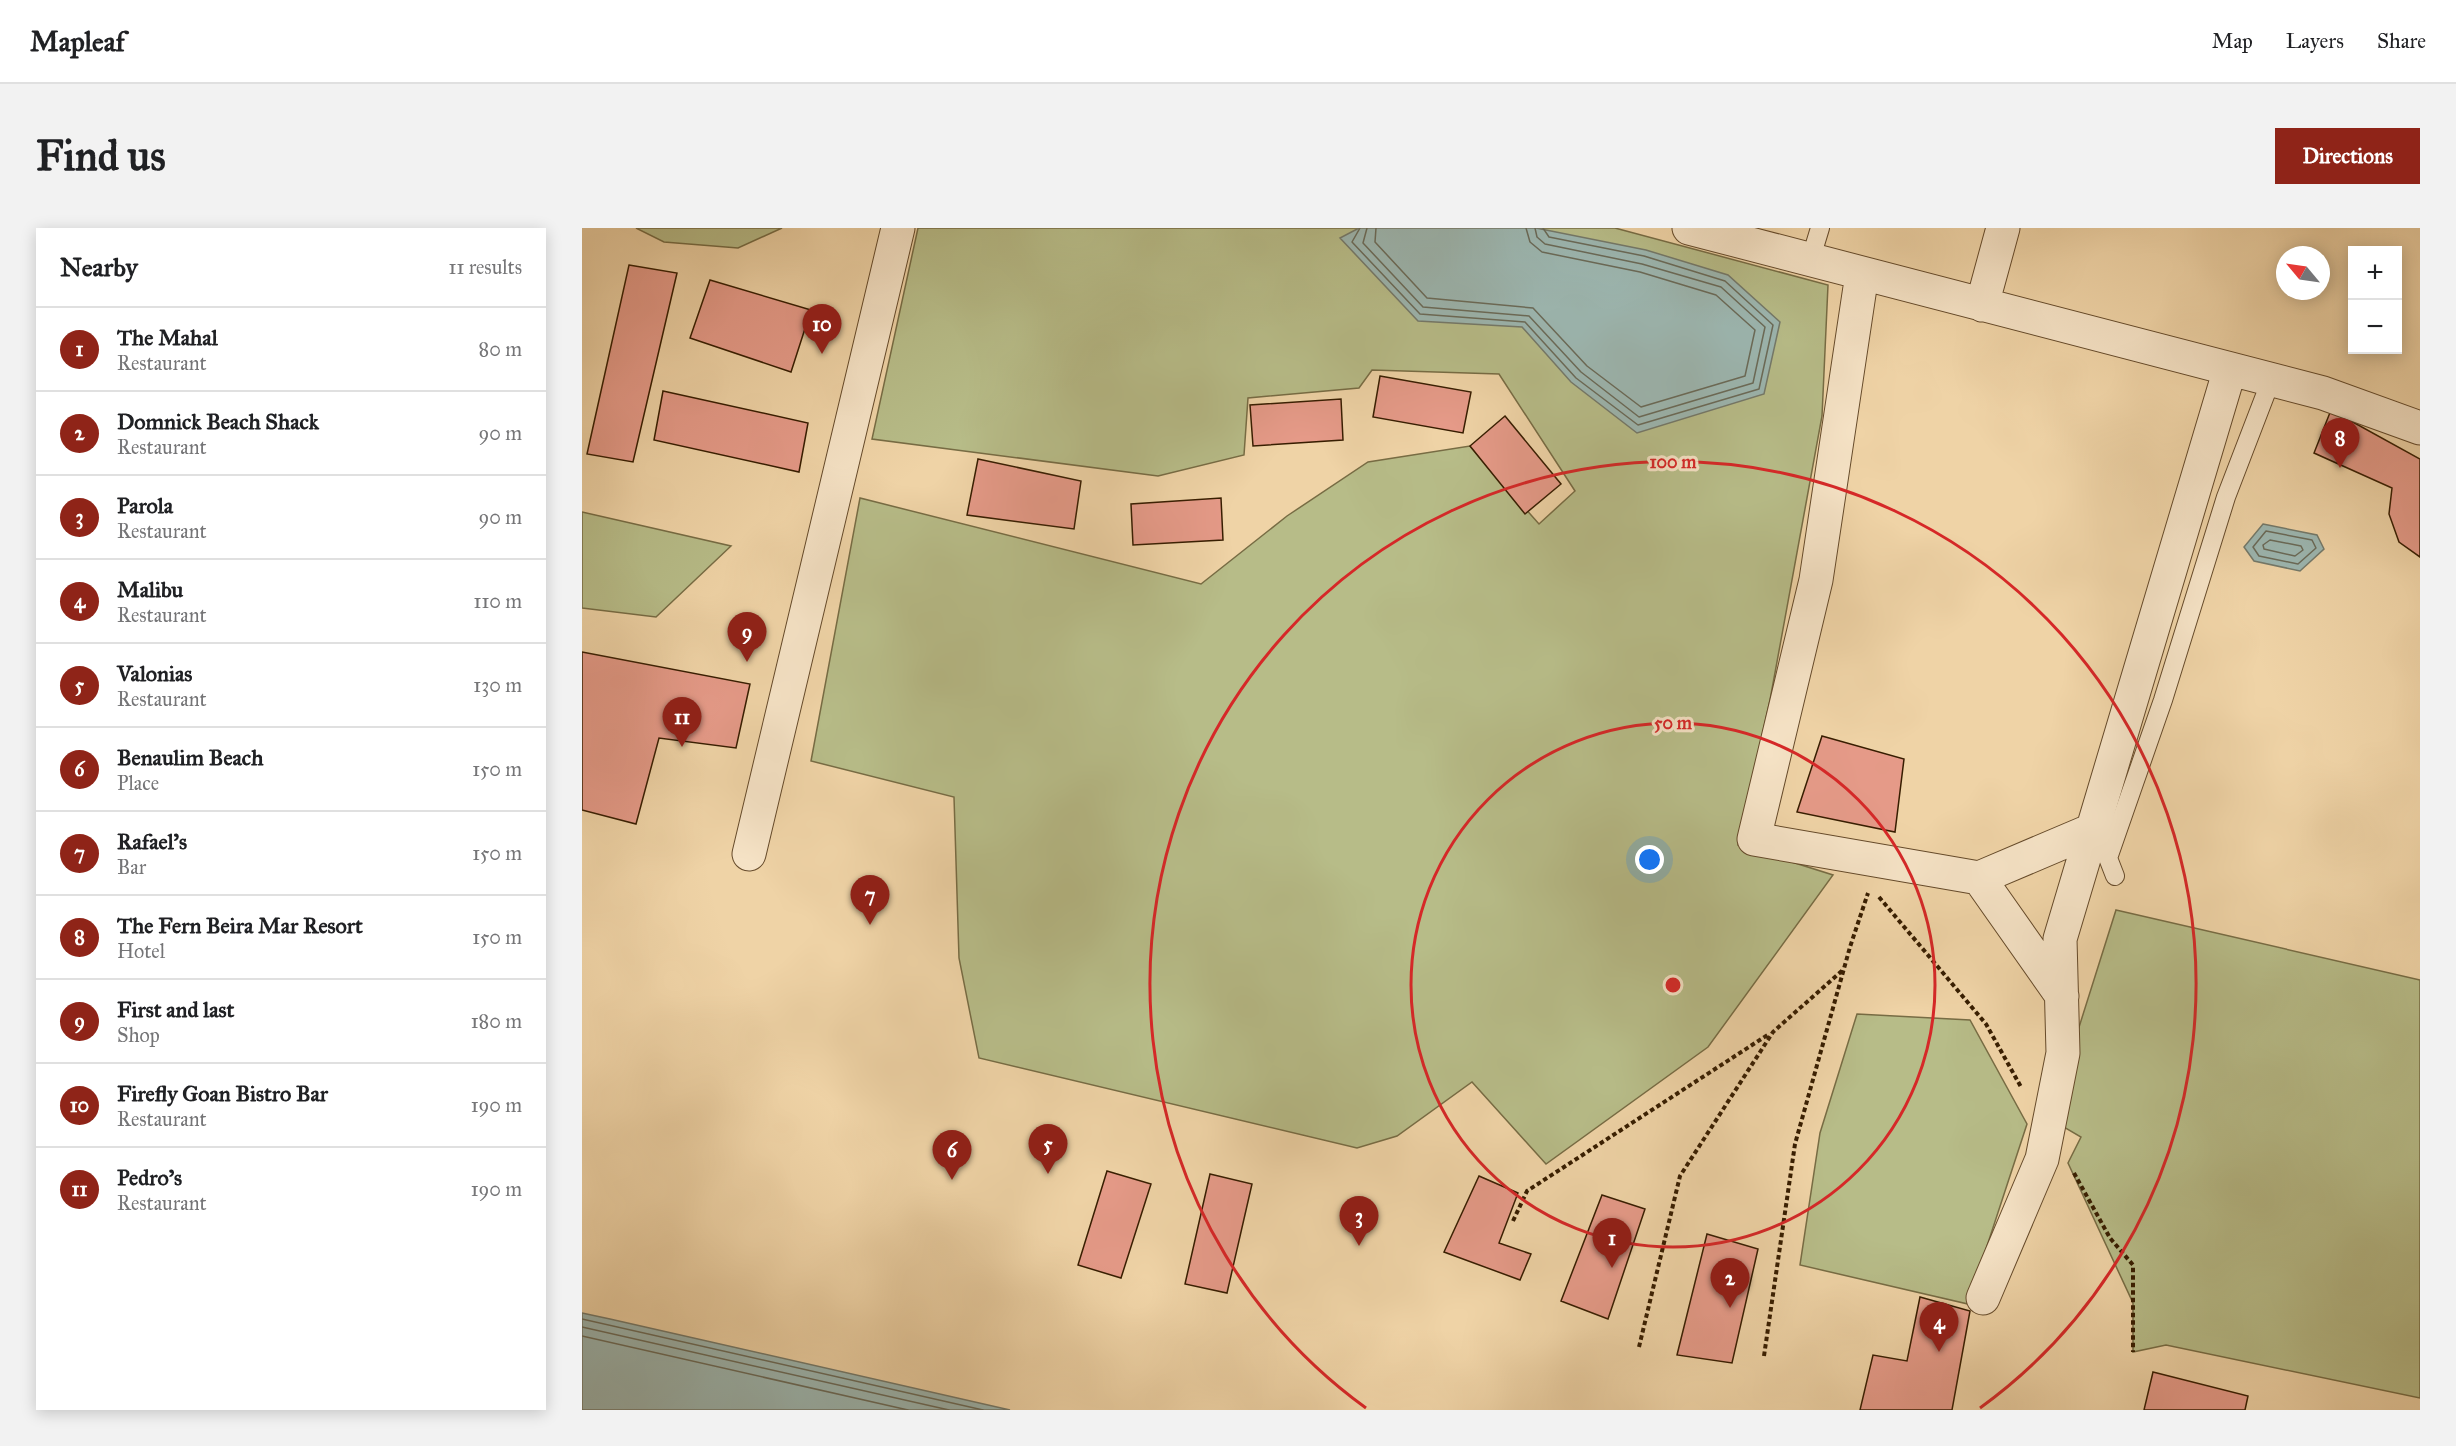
<!DOCTYPE html>
<html lang="en">
<head>
<meta charset="utf-8">
<style>
	body { margin:0; font-family:"IM FELL Great Primer",serif; background:#f2f2f2; color:#202124 }
	.controls { position:absolute; right:18px; top:18px; display:grid; overflow:hidden; border-radius:0px; box-shadow:0 3px 15px #0003 }
	.controls button { width:54px; height:54px; display:grid; place-items:center; padding:0; border:0; border-bottom:2px solid #e0e0e0; background:#fff; color:#202124; font:30px sans-serif }
	.compass { position:absolute; left:1694px; top:18px; width:54px; height:54px; border-radius:50%; background:#fff; box-shadow:0 3px 15px #0003; rotate:299deg }
	.you { position:absolute; left:1068px; top:632px; width:21px; height:21px; margin:-15px; border:4px solid #fff; border-radius:50%; background:#1a73e8; box-shadow:0 0 0 9px #1a73e833 }
	.badge { display:grid; place-items:center; width:39px; height:39px; border-radius:50%; background:#8f2418; color:#fff; font-size:20px; font-weight:700 }
	.pin { position:absolute; translate:-50% -50px; filter:drop-shadow(0 2px 3px #0008) }
	.pin::after { content:''; position:absolute; top:32px; width:21px; height:18px; background:inherit; clip-path:polygon(0 0,100% 0,50% 100%) }
	.list { margin:0; padding:0; list-style:none }
	h2 { display:flex; justify-content:space-between; align-items:center; height:78px; margin:0; padding:0 24px; font-size:26px }
	h2 small { font-size:20px; font-weight:400; color:#757577 }
	.list li { display:grid; grid-template-columns:39px 1fr auto; gap:18px; align-items:center; box-sizing:border-box; height:84px; padding:0 24px; border-top:2px solid #e0e0e0 }
	.list b { display:block; font-size:22px; white-space:nowrap }
	.list p { margin:0; font-size:20px; white-space:nowrap; color:#757577 }
	.list em { font-size:20px; font-style:normal; color:#757577 }
	.map { position:relative; flex:none; width:1838px; height:1182px; overflow:hidden; border-radius:0px }
	header { display:flex; align-items:center; gap:36px; box-sizing:border-box; height:84px; padding:0 30px; background:#fff; border-bottom:2px solid #e0e0e0 }
	header strong { font-size:28px }
	nav { display:flex; gap:33px; margin-inline-start:auto; font-size:21px }
	.intro { display:flex; align-items:center; justify-content:space-between; box-sizing:border-box; height:144px; padding:0 36px }
	h1 { margin:0; font-size:42px }
	.button { padding:15px 27px; border-radius:0px; background:#8f2418; color:#fff; font-size:21px; font-weight:700 }
	main { display:flex; gap:36px; padding:0 36px }
	aside { flex:1; background:#fff; border-radius:0px; box-shadow:0 3px 15px #0003 }
	.map>svg:first-child { display:block }
	.green { fill:#b7bc88; stroke:#776c44; stroke-width:1.5 }
	.water { fill:#9cb6b0; stroke:#74796a; stroke-width:1.5 }
	.lines { fill:none; stroke-linecap:round; stroke-linejoin:round }
	.shore { stroke:#6a6a58; stroke-width:1.5 }
	.building { fill:#e59a88; stroke:#371d00; stroke-width:1.5 }
	.service-casing { stroke:#654a2a; stroke-width:20 }
	.minor-casing { stroke:#654a2a; stroke-width:35 }
	.tertiary-casing { stroke:#654a2a; stroke-width:35 }
	.path { stroke:#371d00; stroke-width:4; stroke-dasharray:4.5 3; stroke-linecap:butt }
	.service { stroke:#f5e2c5; stroke-width:18 }
	.minor { stroke:#f5e2c5; stroke-width:33 }
	.tertiary { stroke:#f5e2c5; stroke-width:33 }
	.ring { fill:none; stroke:#d62828; stroke-width:3 }
	.centre { fill:#d62828; stroke:#f5e2c5; stroke-width:3 }
	.ring-label { font-size:18px; text-anchor:middle; font-weight:bold; fill:#d62828; stroke:#f5e2c5; stroke-width:6; stroke-linejoin:round; paint-order:stroke }
</style>
</head>
<body>
<header>
<strong>Mapleaf</strong>
<nav><a>Map</a><a>Layers</a><a>Share</a></nav>
</header>
<div class="intro"><h1>Find us</h1><a class="button">Directions</a></div>
<main>
<aside>
<h2>Nearby<small>11 results</small></h2>
<ul class="list">
<li><span class="badge">1</span><div><b>The Mahal</b><p>Restaurant</p></div><em>80 m</em></li>
<li><span class="badge">2</span><div><b>Domnick Beach Shack</b><p>Restaurant</p></div><em>90 m</em></li>
<li><span class="badge">3</span><div><b>Parola</b><p>Restaurant</p></div><em>90 m</em></li>
<li><span class="badge">4</span><div><b>Malibu</b><p>Restaurant</p></div><em>110 m</em></li>
<li><span class="badge">5</span><div><b>Valonias</b><p>Restaurant</p></div><em>130 m</em></li>
<li><span class="badge">6</span><div><b>Benaulim Beach</b><p>Place</p></div><em>150 m</em></li>
<li><span class="badge">7</span><div><b>Rafael's</b><p>Bar</p></div><em>150 m</em></li>
<li><span class="badge">8</span><div><b>The Fern Beira Mar Resort</b><p>Hotel</p></div><em>150 m</em></li>
<li><span class="badge">9</span><div><b>First and last</b><p>Shop</p></div><em>180 m</em></li>
<li><span class="badge">10</span><div><b>Firefly Goan Bistro Bar</b><p>Restaurant</p></div><em>190 m</em></li>
<li><span class="badge">11</span><div><b>Pedro's</b><p>Restaurant</p></div><em>190 m</em></li>
</ul>
</aside>
<div class="map">
<svg width="1838" height="1182" viewBox="0 0 1838 1182">
	<rect width="100%" height="100%" fill="#efd3a6"/>
	<filter id="stains"><feTurbulence type="fractalNoise" baseFrequency=".00333" numOctaves="4"/><feColorMatrix values="0 0 0 0 .2 0 0 0 0 .09 0 0 0 0 .02 0 0 0 .5 -.17"/></filter>
	<radialGradient id="worn" r=".72"><stop offset=".6" stop-color="#630" stop-opacity="0"/><stop offset="1" stop-color="#630" stop-opacity=".3"/></radialGradient>
	<path class="green" d="M54,0H200L156,20L82,14Z
		M336,0H1033L1246,57L1240,188L1188,472L1156,617L1251,647L1126,819L964,936L890,854L815,908L775,920L397,830L377,730L372,569L229,533L278,270L619,356L705,288L786,234L888,218L957,296L993,263L917,146L790,142L777,160L666,170L662,227L576,248L290,211Z
		M0,284L149,318L74,389L0,380Z
		M1534,682L1838,752V1170L1584,1117L1551,1124V1075L1486,935L1499,909L1468,891Z
		M1275,786L1388,792L1445,896L1386,1076L1218,1037L1238,905Z"/>
	<path class="water" d="M777,0H954L1064,22L1146,47L1198,94L1182,166L1055,205L989,154L940,99L836,93L758,10Z
		M1681,296L1735,307L1742,321L1718,343L1672,333L1662,319Z
		M0,1085L28,1091L428,1182H0Z"/>
	<g class="lines">
		<path class="shore" d="M778,0L770,14L838,86L943,94L994,150L1056,197L1177,161L1191,97L1143,53L1062,28L967,9L961,0
			M785,0L781,15L841,79L947,88L999,144L1057,189L1171,155L1183,99L1139,59L1060,36L963,16L955,9L953,0
			M794,0L793,14L845,70L951,80L1005,138L1059,179L1163,148L1173,102L1134,67L1058,44L960,24L948,14L944,0
			M1684,303L1730,312L1734,320L1716,336L1677,328L1671,319Z
			M1688,312L1719,318L1721,322L1713,328L1682,321L1681,317Z
			M0,1091L401,1182
			M0,1099L367,1182
			M0,1108L326,1182"/>
	</g>
	<path class="building" d="M47,37L95,45L51,234L5,226Z
		M128,52L229,82L209,144L108,110Z
		M798,148L889,164L881,205L791,189Z
		M81,163L226,195L217,244L72,212Z
		M759,171L761,212L671,218L668,177Z
		M1749,182L1838,231V329L1817,314L1807,286L1810,260L1732,225Z
		M923,188L979,256L943,286L888,218Z
		M396,231L499,253L492,301L385,287Z
		M639,270L641,312L551,317L549,276Z
		M0,424L168,456L154,520L77,510L54,596L0,582Z
		M1240,508L1322,531L1313,604L1215,584Z
		M525,943L569,956L539,1050L496,1037Z
		M628,946L670,956L645,1065L603,1056Z
		M897,948L936,965L917,1015L949,1026L938,1052L862,1024Z
		M1020,967L1063,981L1026,1091L979,1073Z
		M1125,1006L1176,1021L1150,1135L1095,1127Z
		M1338,1069L1388,1083L1370,1182H1278L1291,1127L1325,1133Z
		M1571,1144L1666,1168L1663,1182H1562Z"/>
	<g class="lines">
		<defs>
			<path id="service" d="M1228,33L1238,0
				M1533,648L1526,630L1581,472L1644,269L1689,152"/>
			<path id="minor" d="M1107,0L1741,165L1838,200
				M1280,46L1234,352L1172,611L1397,650L1510,602
				M1400,77L1421,0
				M1397,650L1480,768
				M1401,1070L1460,931L1481,825L1478,711L1648,141"/>
			<path id="tertiary" d="M167,626L316,0"/>
		</defs>
		<use href="#service" class="service-casing"/>
		<use href="#minor" class="minor-casing"/>
		<use href="#tertiary" class="tertiary-casing"/>
		<path class="path" d="M1297,669L1404,796L1439,859
			M1492,945L1528,1010L1551,1037V1124
			M931,993L945,963L1187,806
			M1057,1119L1098,948L1191,804L1262,741
			M1182,1128L1213,916L1268,719L1286,665"/>
		<use href="#service" class="service"/>
		<use href="#minor" class="minor"/>
		<use href="#tertiary" class="tertiary"/>
	</g>
	<g class="ring">
		<circle cx="1091" cy="757" r="262"/>
		<path d="M784 1180A523 523 0 1 1 1398 1180"/>
	</g>
	<circle cx="1091" cy="757" r="9" class="centre"/>
	<g class="ring-label">
		<text x="1091" y="240">100 m</text>
		<text x="1091" y="501">50 m</text>
	</g>
	<rect width="100%" height="100%" filter="url(#stains)"/>
	<rect width="100%" height="100%" fill="url(#worn)"/>
</svg>
<div class="controls">
<button>+</button>
<button>−</button>
</div>
<svg class="compass" viewBox="-18 -18 36 36"><path d="M0-13l5 13h-10z" fill="#e53935"/><path d="M0 13l5-13h-10z" fill="#757577"/></svg>
<div class="you"></div>
<div class="pin badge" style="left:1030px;top:1040px">1</div>
<div class="pin badge" style="left:1148px;top:1080px">2</div>
<div class="pin badge" style="left:777px;top:1018px">3</div>
<div class="pin badge" style="left:1357px;top:1124px">4</div>
<div class="pin badge" style="left:466px;top:946px">5</div>
<div class="pin badge" style="left:370px;top:952px">6</div>
<div class="pin badge" style="left:288px;top:697px">7</div>
<div class="pin badge" style="left:1758px;top:240px">8</div>
<div class="pin badge" style="left:165px;top:434px">9</div>
<div class="pin badge" style="left:240px;top:126px">10</div>
<div class="pin badge" style="left:100px;top:519px">11</div>
</div>
</main>
</body>
</html>
